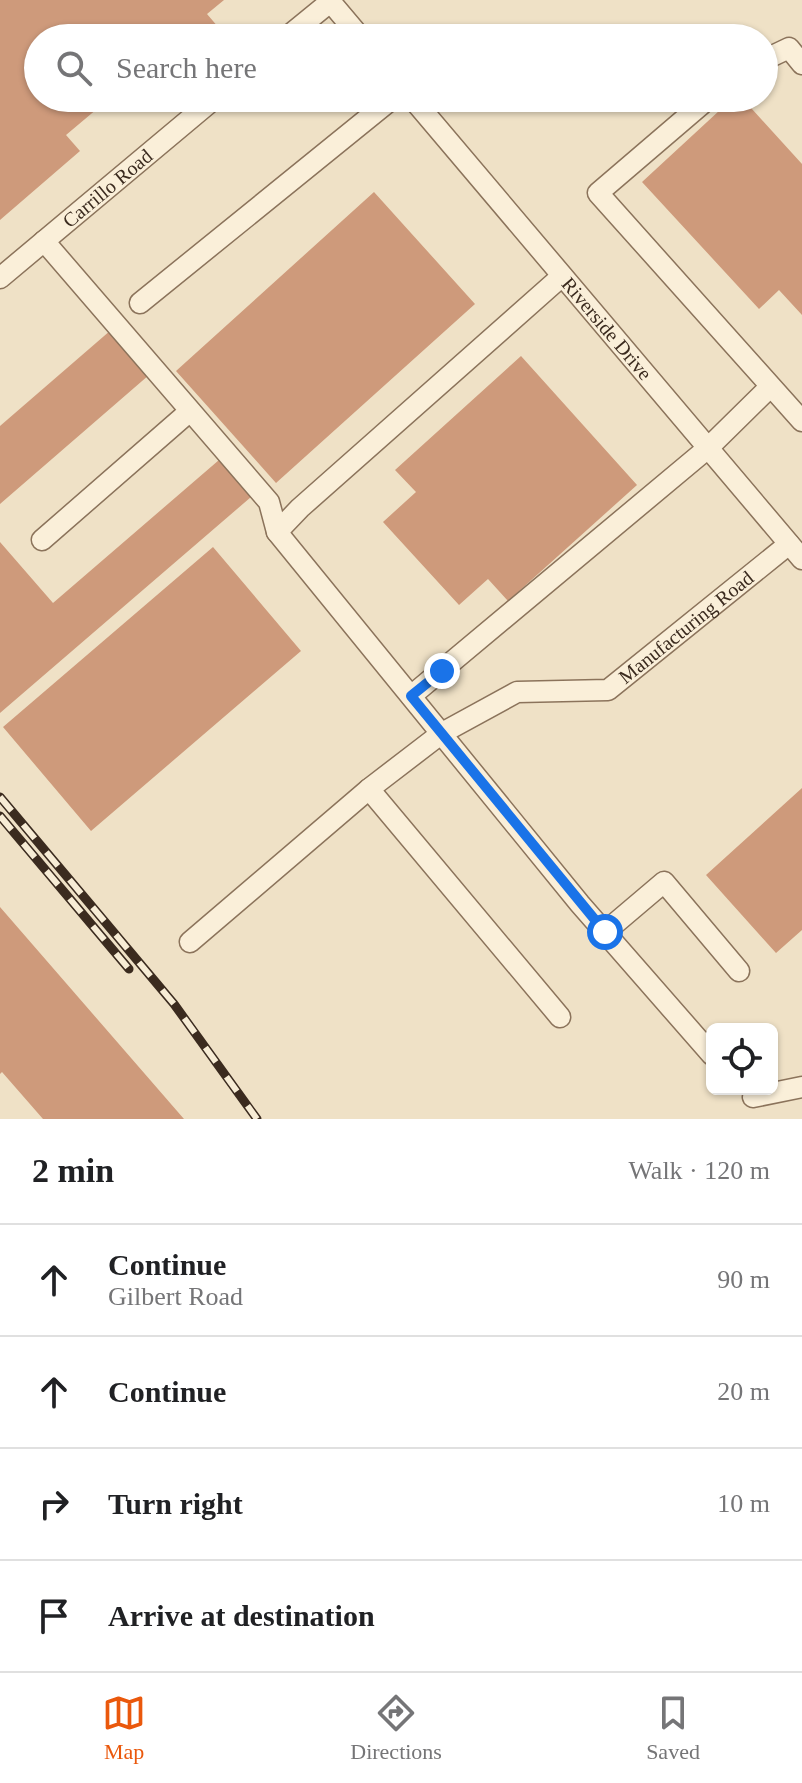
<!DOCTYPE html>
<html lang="en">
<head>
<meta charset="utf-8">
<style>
	body { margin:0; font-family:"Times New Roman",serif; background:#f6f6f6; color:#202124 }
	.controls { position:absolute; right:24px; bottom:24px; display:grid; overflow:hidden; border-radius:12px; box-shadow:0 2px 6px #0004 }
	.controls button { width:72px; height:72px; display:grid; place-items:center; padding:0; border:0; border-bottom:2px solid #e0e0e0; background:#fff; color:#202124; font:40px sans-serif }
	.stop { position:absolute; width:24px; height:24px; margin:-18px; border:6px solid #1a73e8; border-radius:50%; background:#fff }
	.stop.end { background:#1a73e8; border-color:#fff; box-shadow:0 2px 8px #0008 }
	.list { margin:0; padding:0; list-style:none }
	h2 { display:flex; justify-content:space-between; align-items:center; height:104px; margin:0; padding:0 32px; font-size:34px }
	h2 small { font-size:26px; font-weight:400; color:#757577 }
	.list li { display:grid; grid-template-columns:52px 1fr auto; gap:24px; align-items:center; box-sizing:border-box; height:112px; padding:0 32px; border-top:2px solid #e0e0e0 }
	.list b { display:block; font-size:30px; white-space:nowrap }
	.list p { margin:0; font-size:26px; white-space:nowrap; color:#757577 }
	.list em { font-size:26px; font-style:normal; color:#757577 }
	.icon { flex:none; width:44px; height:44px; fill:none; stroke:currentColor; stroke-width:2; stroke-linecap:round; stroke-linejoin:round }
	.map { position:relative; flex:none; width:802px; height:1119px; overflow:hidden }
	.search { position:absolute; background:#fff; box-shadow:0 2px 6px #0004; left:24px; right:24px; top:24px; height:88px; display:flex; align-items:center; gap:20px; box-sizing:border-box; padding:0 28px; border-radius:44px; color:#757577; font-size:30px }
	.sheet { height:552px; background:#fff }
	nav { display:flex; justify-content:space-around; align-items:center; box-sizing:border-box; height:112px; border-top:2px solid #e0e0e0; background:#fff; font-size:22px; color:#757577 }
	nav a { display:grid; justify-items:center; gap:4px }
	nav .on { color:#ea580c }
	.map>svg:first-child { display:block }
	.building { fill:#ce9a7b }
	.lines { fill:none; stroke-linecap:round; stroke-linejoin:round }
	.minor-casing { stroke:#8b735b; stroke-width:23 }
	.minor { stroke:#faefd9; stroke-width:20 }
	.rail-casing { stroke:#3b2b1f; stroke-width:9 }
	.rail { stroke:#f7ecd5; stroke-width:6; stroke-dasharray:18; stroke-linecap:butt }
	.route { stroke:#1a73e8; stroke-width:10 }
	.labels { text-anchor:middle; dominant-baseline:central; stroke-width:6; stroke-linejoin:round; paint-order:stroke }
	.street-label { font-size:20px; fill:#3b2b1f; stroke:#f7ecd5 }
</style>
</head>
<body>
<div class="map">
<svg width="802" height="1119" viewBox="0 0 802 1119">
	<rect width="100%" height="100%" fill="#efe1c6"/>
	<path class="building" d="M0,0H224L207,14L219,28L207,38H38V98H110L66,135L80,151L0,220Z
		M733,98H742L802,164V315L779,290L759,309L642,182Z
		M374,192L475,304L276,483L176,371Z
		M111,330L149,375L0,504V426Z
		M521,356L637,485L508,601L488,579L459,605L383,522L416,492L395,470Z
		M219,460L251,497L0,713V542L53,603Z
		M213,547L301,651L91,831L3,727Z
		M802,788V930L776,953L706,875Z
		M0,907L184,1119H43L2,1072L0,1074Z"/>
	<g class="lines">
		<defs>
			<g id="minor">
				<path d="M329,0L361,38"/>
				<path d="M286,38L330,2"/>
				<path d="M764,60L789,48L802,64"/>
				<path id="s1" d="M412,98L802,559"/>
				<path d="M709,98L598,193L802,421"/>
				<path d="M44,241L269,502L277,532L580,904L712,1055"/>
				<path id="s2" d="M0,278L215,98"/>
				<path d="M140,303L393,98"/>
				<path d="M277,532L300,508L562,276"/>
				<path d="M42,540L190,411"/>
				<path d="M411,696L708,448L770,387"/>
				<path d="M605,932L664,882L739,971"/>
				<path d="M190,942L369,789"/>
				<path id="s3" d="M560,1017L369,789L442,733L517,692L608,690L789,544"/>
				<path d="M753,1097L802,1087"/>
			</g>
		</defs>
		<use href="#minor" class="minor-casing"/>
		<use href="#minor" class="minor"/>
		<defs>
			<path id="rail" d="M0,797L174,1004L257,1119
				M0,816L129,969"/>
		</defs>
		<use href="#rail" class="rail-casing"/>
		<use href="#rail" class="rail"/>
	</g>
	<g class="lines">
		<path class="route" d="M442,671L411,696L605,932"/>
	</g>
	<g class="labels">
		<g class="street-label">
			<text stroke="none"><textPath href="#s2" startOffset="140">Carrillo Road</textPath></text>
			<text stroke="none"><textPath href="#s1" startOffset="302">Riverside Drive</textPath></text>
			<text stroke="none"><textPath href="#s3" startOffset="666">Manufacturing Road</textPath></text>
		</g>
	</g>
</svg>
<div class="controls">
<button><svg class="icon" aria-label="locate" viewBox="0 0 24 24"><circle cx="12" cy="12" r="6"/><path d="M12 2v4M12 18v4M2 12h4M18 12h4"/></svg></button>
</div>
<div class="stop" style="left:605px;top:932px"></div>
<div class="stop end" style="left:442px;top:671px"></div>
<div class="search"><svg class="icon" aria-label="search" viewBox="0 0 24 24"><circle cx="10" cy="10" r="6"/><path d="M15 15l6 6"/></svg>Search here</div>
</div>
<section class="sheet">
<h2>2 min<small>Walk · 120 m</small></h2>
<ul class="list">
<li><svg class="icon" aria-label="ahead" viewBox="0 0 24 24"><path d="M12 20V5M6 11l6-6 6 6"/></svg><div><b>Continue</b><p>Gilbert Road</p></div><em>90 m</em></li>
<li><svg class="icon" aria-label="ahead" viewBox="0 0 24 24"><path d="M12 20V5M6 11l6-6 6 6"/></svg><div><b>Continue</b></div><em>20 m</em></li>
<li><svg class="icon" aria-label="right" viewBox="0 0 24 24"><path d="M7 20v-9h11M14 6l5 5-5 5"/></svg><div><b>Turn right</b></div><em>10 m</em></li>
<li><svg class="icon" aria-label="arrive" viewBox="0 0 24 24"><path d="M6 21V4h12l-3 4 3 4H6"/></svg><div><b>Arrive at destination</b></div></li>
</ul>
</section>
<nav>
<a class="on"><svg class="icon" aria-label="map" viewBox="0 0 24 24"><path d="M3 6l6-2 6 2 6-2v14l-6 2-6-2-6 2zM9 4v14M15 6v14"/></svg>Map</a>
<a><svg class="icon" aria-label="directions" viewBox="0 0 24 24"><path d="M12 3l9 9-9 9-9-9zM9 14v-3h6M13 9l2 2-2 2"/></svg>Directions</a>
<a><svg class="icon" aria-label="saved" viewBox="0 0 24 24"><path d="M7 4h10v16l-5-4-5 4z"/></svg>Saved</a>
</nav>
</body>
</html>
